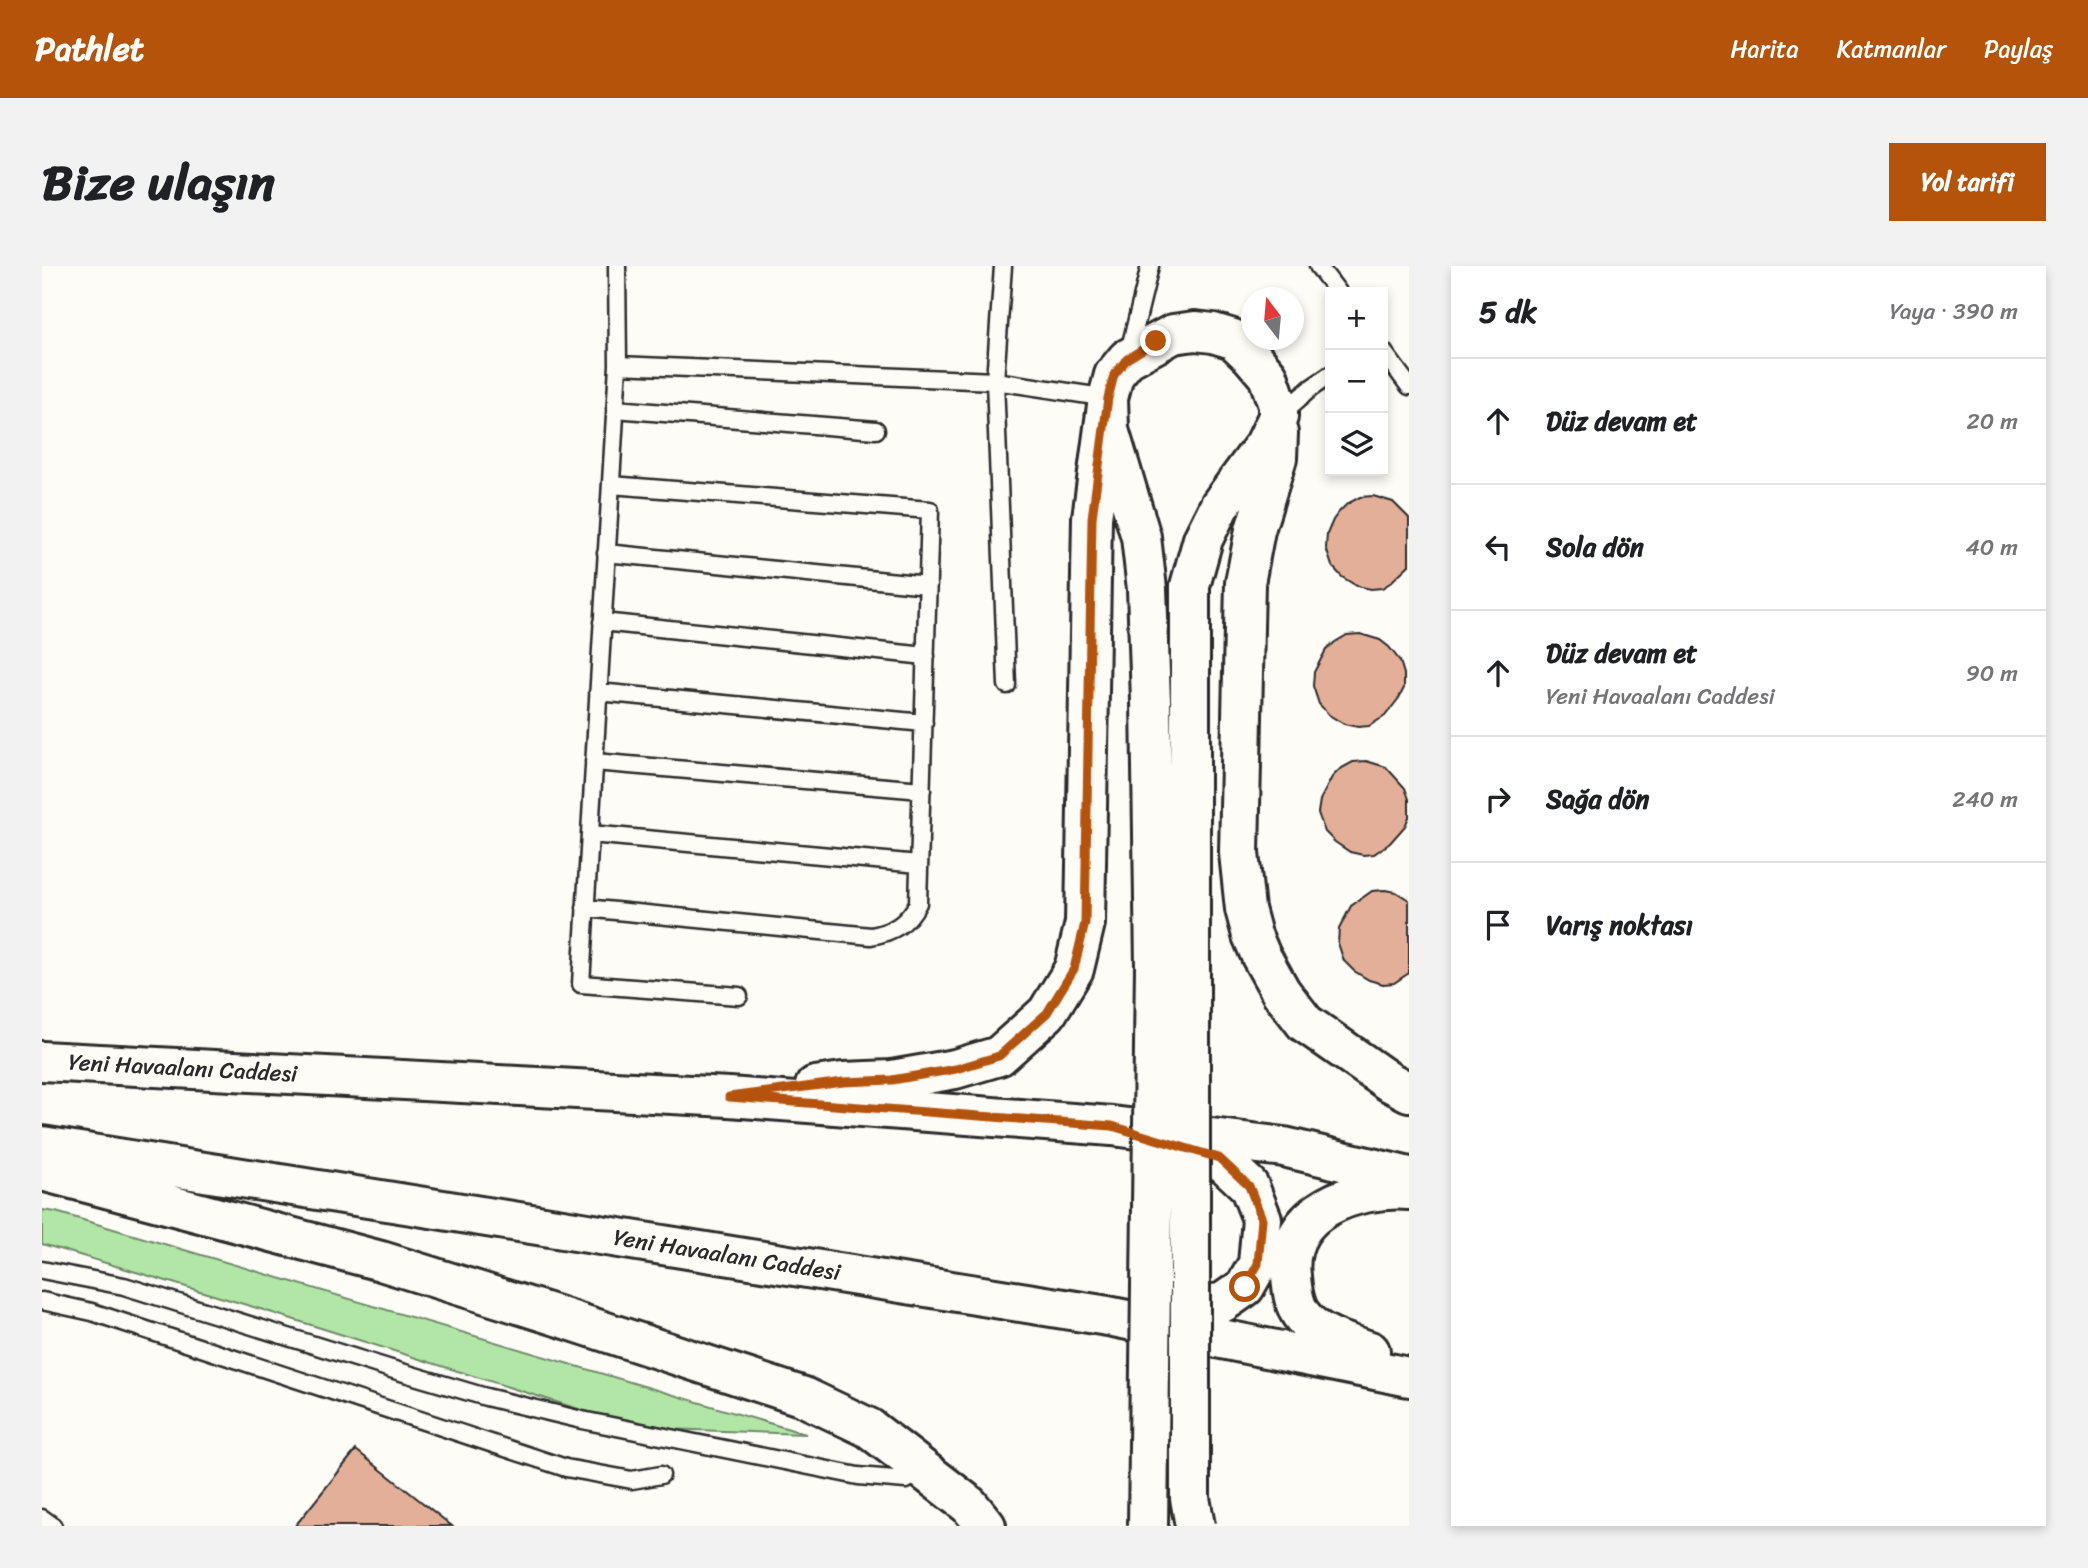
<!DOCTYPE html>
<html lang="tr">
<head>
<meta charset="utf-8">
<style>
	body { margin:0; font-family:Sriracha,sans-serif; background:#f2f2f2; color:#202124 }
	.controls { position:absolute; right:21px; top:21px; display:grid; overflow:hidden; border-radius:0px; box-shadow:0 4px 10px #0003 }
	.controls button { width:63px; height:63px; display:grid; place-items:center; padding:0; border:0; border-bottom:2px solid #e0e0e0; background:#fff; color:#202124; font:35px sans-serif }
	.compass { position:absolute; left:1199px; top:21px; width:63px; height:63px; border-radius:50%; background:#fff; box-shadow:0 4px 10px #0003; rotate:344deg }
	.stop { position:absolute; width:21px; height:21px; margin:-16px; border:5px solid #b45309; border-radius:50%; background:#fff }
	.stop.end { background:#b45309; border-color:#fff; box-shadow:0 2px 7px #0008 }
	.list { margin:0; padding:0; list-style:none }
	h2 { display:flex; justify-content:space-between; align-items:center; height:91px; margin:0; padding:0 28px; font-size:30px }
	h2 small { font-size:23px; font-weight:400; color:#757577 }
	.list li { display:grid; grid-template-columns:46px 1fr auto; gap:21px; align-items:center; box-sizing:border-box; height:126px; padding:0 28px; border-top:2px solid #e0e0e0 }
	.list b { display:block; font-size:26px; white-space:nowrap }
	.list p { margin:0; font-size:23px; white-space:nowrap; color:#757577 }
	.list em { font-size:23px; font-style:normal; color:#757577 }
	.icon { flex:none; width:38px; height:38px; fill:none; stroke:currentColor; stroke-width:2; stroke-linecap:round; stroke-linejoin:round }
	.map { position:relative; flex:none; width:1367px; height:1260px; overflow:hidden; border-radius:0px }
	header { display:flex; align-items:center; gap:42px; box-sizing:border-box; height:98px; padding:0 35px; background:#b45309; color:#fff }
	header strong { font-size:33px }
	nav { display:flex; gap:38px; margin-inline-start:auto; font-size:24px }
	.intro { display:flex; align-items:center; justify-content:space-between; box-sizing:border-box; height:168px; padding:0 42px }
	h1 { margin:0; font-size:49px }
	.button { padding:18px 32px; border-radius:0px; background:#b45309; color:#fff; font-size:24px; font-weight:700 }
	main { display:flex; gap:42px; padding:0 42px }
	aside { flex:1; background:#fff; border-radius:0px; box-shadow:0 4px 10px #0003 }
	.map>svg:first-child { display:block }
	.green { fill:#b2e6a7; stroke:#6e8869; stroke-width:2 }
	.building { fill:#e4af98; stroke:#2b2b2b; stroke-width:2 }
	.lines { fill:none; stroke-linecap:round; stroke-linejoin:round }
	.service-casing { stroke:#2b2b2b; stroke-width:21 }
	.primary-casing { stroke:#2b2b2b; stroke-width:44 }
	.service { stroke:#fdfcf7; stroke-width:16 }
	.primary { stroke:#fdfcf7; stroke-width:38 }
	.primary-bridge-casing { stroke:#2b2b2b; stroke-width:44; stroke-linecap:butt }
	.primary-bridge { stroke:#fdfcf7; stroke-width:38 }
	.route { stroke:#b45309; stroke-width:9 }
	.labels { text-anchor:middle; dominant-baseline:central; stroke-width:7; stroke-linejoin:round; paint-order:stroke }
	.street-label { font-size:23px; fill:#2b2b2b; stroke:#fdfcf7 }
</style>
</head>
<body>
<header>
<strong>Pathlet</strong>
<nav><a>Harita</a><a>Katmanlar</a><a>Paylaş</a></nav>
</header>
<div class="intro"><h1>Bize ulaşın</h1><a class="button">Yol tarifi</a></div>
<main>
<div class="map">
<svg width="1367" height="1260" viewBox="0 0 1367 1260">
	<rect width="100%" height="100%" fill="#fdfcf7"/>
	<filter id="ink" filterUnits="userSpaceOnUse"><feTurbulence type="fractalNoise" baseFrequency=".0143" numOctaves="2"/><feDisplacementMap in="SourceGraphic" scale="14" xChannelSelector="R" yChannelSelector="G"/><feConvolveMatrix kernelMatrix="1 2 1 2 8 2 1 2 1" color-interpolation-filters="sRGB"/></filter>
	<g filter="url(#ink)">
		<path class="green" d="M0,944L14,946L764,1168L597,1162L215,1042L0,978Z"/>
		<path class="building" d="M1331,230L1351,236L1367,252V299L1348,317L1340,322L1329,323L1315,320L1300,311L1290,300L1284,282L1285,268L1291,254L1297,246L1305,238L1318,231Z
			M1318,368L1338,374L1347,381L1358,395L1362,408V422L1357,432L1343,450L1327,460L1316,461L1302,458L1287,449L1277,438L1271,420L1272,406L1284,384L1293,376L1305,369Z
			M1324,495L1344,501L1363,522L1367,533V551L1363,560L1348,577L1332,588L1321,589L1308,586L1293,576L1283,566L1276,547L1278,534L1290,511L1298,503L1311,496Z
			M1343,624L1354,626L1367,634V707L1352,717L1341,718L1327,714L1312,705L1302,695L1296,677L1297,663L1309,640L1330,625Z
			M314,1184L410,1260H253Z"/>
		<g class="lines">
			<defs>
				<path id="service" d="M575,0L576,99L539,718L697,730
					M961,0L953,115L965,419
					M1276,0L1296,26
					M1341,85L1367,120
					M1087,86L1108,0
					M576,99L953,115L1066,132
					M573,143L834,164
					M1238,149L1269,122L1288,109
					M564,287L886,319
					M560,356L884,390
					M556,426L882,457
					M552,496L880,524
					M548,568L877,598
					M543,642L829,670C851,666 865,658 876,637L888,244L569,219
					M0,1004L82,1020L349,1103L444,1131L540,1154L816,1210L864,1214L882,1205
					M0,1035L50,1046L524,1202L590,1214L619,1209
					M0,1252L11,1260"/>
				<path id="primary" d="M1236,167L1235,192L1213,264L1203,317L1197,587L1203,643L1210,669L1219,690L1239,726L1263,757L1346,815L1367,826
					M1109,435L1105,323L1099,271L1067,164L1066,132L1072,109L1085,93L1131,68L1153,65L1171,67L1191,73L1209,90L1226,110L1236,139V151L1223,178L1178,239L1161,273L1148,320V437
					M0,795L687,831L1070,860L1242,881L1367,911
					M773,820L801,816L850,814L913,803L957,790L1005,747L1032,703L1043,657L1050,252L1066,132
					M0,880L1066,1050L1367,1111
					M0,905L339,995L512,1049L762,1131L827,1162L927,1239L944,1260
					M1116,1044L1180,1037L1203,1021L1216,998L1220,953L1207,920L1177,892L1139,881
					M1328,1085C1307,1078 1275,1070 1261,1051C1252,1041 1250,1023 1249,1010C1241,944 1314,920 1367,924"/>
			</defs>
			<use href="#service" class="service-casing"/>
			<use href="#primary" class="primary-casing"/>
			<use href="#service" class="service"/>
			<use href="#primary" class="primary"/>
			<defs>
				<path id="primary-bridge" d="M1148,437V1232L1153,1260
					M1106,1260L1113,700L1109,435"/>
			</defs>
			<use href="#primary-bridge" class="primary-bridge-casing"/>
			<use href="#primary-bridge" class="primary-bridge"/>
		</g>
	</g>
	<g class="lines" filter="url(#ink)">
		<path class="route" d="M1114,75L1085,93L1072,109L1066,132L1050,252L1043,657L1032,703L1005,747L957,790L914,803L850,814L801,816L687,831L1070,860L1177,892L1207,920L1220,953L1216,998L1203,1021"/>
	</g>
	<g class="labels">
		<g class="street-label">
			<text transform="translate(141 802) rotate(3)">Yeni Havaalanı Caddesi</text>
			<text transform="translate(685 989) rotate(9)">Yeni Havaalanı Caddesi</text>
		</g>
	</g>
</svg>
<div class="controls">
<button>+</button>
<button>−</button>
<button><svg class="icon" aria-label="layers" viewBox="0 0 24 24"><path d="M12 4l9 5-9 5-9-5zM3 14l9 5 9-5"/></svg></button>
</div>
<svg class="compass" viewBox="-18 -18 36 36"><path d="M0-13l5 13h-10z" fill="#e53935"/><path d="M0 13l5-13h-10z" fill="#757577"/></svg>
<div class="stop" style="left:1203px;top:1021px"></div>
<div class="stop end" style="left:1114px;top:75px"></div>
</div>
<aside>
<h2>5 dk<small>Yaya · 390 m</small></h2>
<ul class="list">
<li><svg class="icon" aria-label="ahead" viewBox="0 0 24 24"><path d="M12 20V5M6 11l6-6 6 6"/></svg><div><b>Düz devam et</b></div><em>20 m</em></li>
<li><svg class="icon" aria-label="left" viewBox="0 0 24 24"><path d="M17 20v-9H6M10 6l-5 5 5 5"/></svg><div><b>Sola dön</b></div><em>40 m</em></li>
<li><svg class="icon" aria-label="ahead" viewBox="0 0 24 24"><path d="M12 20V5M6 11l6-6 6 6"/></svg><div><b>Düz devam et</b><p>Yeni Havaalanı Caddesi</p></div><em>90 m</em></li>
<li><svg class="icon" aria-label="right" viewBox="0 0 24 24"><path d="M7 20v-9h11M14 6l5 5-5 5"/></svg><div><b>Sağa dön</b></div><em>240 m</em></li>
<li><svg class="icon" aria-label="arrive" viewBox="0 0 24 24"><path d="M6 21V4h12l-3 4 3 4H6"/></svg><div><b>Varış noktası</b></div></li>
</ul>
</aside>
</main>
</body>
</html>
